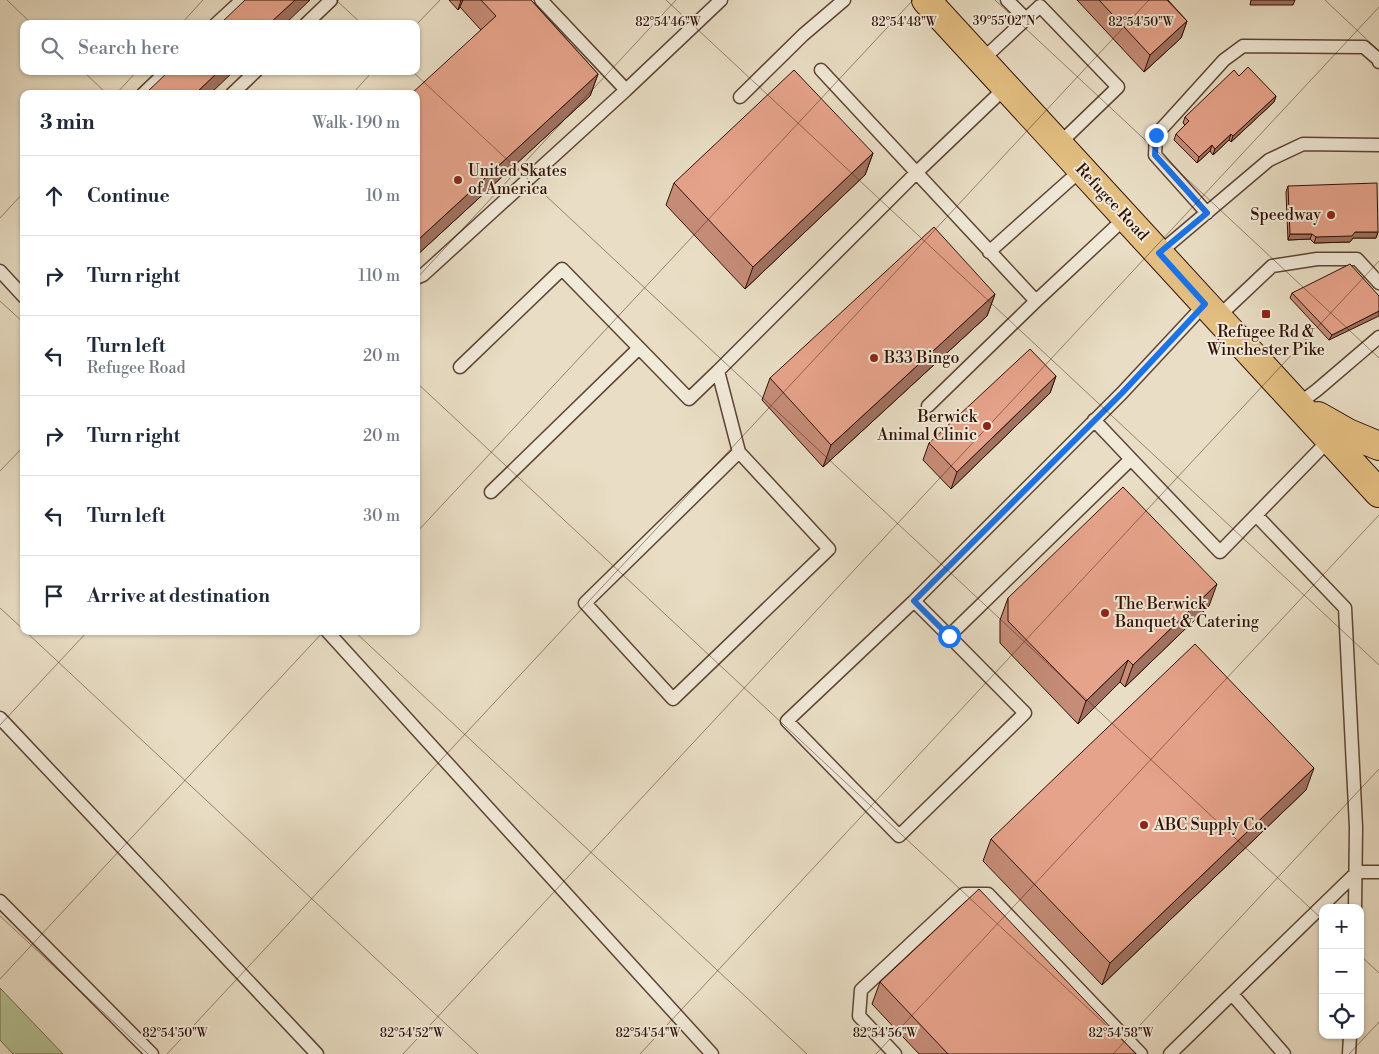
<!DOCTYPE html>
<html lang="en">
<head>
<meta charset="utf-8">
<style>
	body { margin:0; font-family:"Libre Bodoni",serif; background:#f6f6f7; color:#1f2937 }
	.controls { position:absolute; right:15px; bottom:15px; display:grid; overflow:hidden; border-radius:10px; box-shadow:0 1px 4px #0004 }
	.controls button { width:45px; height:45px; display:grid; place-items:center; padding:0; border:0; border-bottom:1px solid #e0e1e3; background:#fff; color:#1f2937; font:25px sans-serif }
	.stop { position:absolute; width:15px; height:15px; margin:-11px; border:4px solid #1a73e8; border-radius:50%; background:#fff }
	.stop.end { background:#1a73e8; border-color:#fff; box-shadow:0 1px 5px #0008 }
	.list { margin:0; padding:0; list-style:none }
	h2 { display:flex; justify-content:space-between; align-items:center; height:65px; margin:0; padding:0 20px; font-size:21px }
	h2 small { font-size:16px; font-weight:400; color:#747a83 }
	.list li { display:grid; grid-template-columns:32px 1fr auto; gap:15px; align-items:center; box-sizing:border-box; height:80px; padding:0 20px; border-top:1px solid #e0e1e3 }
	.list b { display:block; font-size:19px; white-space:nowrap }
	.list p { margin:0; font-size:16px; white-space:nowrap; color:#747a83 }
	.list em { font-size:16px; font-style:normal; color:#747a83 }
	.icon { flex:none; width:28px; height:28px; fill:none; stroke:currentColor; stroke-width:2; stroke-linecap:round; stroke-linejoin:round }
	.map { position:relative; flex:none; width:1379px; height:1054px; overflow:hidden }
	.search { position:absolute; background:#fff; box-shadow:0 1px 4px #0004; left:20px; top:20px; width:400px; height:55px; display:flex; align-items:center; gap:12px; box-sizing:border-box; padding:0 18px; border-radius:10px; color:#747a83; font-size:19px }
	.panel { position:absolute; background:#fff; box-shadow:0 1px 4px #0004; left:20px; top:90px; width:400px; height:545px; border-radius:10px }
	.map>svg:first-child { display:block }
	.green { fill:#b5c196; stroke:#72684e }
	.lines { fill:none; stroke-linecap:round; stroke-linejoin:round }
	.service-casing { stroke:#5e4435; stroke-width:15 }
	.primary-casing { stroke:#2f1005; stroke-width:30 }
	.service { stroke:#f1ead9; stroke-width:12 }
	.primary { stroke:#e4bf82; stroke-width:28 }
	.wall { fill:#c68c78; stroke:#2f1005 }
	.shaded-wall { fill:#a17261; stroke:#2f1005 }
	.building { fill:#e6a38b; stroke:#2f1005 }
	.route { stroke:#1a73e8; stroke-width:6 }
	.ticks { fill:none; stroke:#2f1005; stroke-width:1; stroke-opacity:0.45 }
	.poi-dot { fill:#8f2418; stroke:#f1ead9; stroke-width:2 }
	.labels { text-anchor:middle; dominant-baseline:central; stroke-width:4; stroke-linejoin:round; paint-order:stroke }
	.poi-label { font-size:16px; fill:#2f1005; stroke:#f1ead9; text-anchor:start }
	.street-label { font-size:16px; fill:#2f1005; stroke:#f1ead9 }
	.ticks-label { font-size:12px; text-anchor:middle; fill:#2f1005; stroke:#f1ead9; stroke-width:4; stroke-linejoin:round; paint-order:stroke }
</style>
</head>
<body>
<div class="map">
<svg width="1379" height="1054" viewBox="0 0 1379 1054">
	<rect width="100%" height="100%" fill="#e9dec5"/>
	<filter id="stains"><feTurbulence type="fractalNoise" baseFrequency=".004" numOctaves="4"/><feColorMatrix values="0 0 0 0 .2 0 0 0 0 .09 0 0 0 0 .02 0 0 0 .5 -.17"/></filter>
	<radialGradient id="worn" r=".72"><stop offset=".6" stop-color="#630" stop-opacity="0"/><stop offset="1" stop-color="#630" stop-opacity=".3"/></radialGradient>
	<path class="green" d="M0,988L63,1054H13L0,1040Z"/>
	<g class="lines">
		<defs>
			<path id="service" d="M541,0L626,90L721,0
				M1007,0L1026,19
				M216,24L242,0
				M306,24L331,0
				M982,60L1040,6L1118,87L1059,144
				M821,70L1036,301
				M143,94L167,71
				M232,94L256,71
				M740,97L803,35L844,0
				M1207,213L1155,155L1156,135L1224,60L1243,46L1364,47L1379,60V62
				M989,252L1082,169
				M1159,253L1269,160L1303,144L1379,145
				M0,271L24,297
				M416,278L423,275L626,90
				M1205,304L1122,393L914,601L787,721L899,836L1025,713L949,636L1131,459L1220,552L1330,439
				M1218,317L1272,266L1317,259H1357L1379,283
				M460,367L562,269L689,399L718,371
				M1297,405L1317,390L1379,337
				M928,406L1036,301L1126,217
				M1094,420L1131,459
				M739,452L585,603L673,699L829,549L739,452L718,371L916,173L1006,87
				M491,492L638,349
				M1256,515L1345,608L1356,827L1355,908
				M914,601L949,636
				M327,631L712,1054
				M0,718L317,1054
				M0,901L152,1054
				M1232,994L1284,1054
				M895,1054L859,1016L861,990L964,894H988L1141,1054
				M1170,1054L1357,872H1379
				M1349,1054L1350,1035"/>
			<path id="primary" d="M926,0L1379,493
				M1318,416L1348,433L1379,446"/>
		</defs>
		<use href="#service" class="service-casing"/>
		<use href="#primary" class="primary-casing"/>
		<use href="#service" class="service"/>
		<use href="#primary" class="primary"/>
	</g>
	<path class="wall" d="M449,0H531L598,74L590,96L416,256V94L481,30L460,7L458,10Z
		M1077,0H1168L1187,21L1181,38L1144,72Z
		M1239,76L1276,96L1274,102L1231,142L1229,140L1213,155L1210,151L1197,163L1174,140L1176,134L1185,125L1183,123L1185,117Z
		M873,153L865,175L745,289L666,205L674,183Z
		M1288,186L1378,232L1376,238H1353L1350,242L1314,243L1310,239L1288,240L1286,192Z
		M1292,293L1379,296L1329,340L1290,298Z
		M995,294L987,316L823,467L762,400L770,378Z
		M1056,376L1050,393L951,489L923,460L929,443Z
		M1008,598L1209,606L1125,687L1120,682L1078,724L1000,643V620Z
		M1306,790L1102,985L983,861L991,839Z
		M880,982L1136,1054H919L872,1004Z"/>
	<path class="shaded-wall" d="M295,0H310L285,24H269Z
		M461,0H463L460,7L458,10Z
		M1251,0H1295L1293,5H1250Z
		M1187,21L1181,38L1144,72L1150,55Z
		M219,71H234L210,94H195Z
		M598,74L590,96L416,256V246L419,239Z
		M1276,96L1274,102L1231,142L1233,136Z
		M1231,134L1229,140L1213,155L1215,149Z
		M1212,145L1210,151L1197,163L1199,157Z
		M873,153L865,175L745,289L753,267Z
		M1355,232H1378L1376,238H1353L1350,242L1314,243L1316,237Z
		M1290,234H1312L1310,239L1288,240Z
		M995,294L987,316L823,467L831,445Z
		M1379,311V316L1329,340L1332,335Z
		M1056,376L1050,393L951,489L957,472Z
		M1217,584L1209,606L1125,687L1133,665Z
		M1128,660L1120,682L1078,724L1086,701Z
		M1314,768L1306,790L1102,985L1110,963Z"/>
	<path class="building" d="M245,0H295L269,24H220Z
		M481,0H531L598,74L419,239L416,236V94H411L496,16Z
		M1099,0H1167L1187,21L1150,55Z
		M1248,67L1276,96L1233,136L1231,134L1215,149L1212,145L1199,157L1176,134L1189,121L1185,117L1234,70L1239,76Z
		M794,70L873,153L753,267L674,183Z
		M169,71H219L195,94H145Z
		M1377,183L1378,232H1355L1352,236L1316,237L1312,234H1290L1288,186Z
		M934,227L995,294L831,445L770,378Z
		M1350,264L1379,296V311L1332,335L1292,293Z
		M1030,349L1056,376L957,472L929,443Z
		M1123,487L1217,584L1133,665L1128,660L1086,701L1008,621V598Z
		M1195,644L1314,768L1110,963L991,839Z
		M979,889L1136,1054H948L880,982Z"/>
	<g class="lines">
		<path class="route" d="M949,636L914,601L1122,393L1205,304L1159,253L1207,213L1155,155L1156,135"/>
	</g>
	<path class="ticks" d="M7,0L32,24M336,0L362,24M666,0L1379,665M995,0L1379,358M1325,0L1379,51M181,24L203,0M416,25L440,0M83,71L107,94M412,71L1323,920M116,94L137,71M352,94L373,71M0,218L24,192M416,279L676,0M0,301L24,323M416,382L1137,1054M0,471L24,446M416,533L913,0M0,608L24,630M25,631L478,1054M354,631L807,1054M0,725L88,631M0,916L148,1054M1360,955L1379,973M0,979L324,631M167,1054L1149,0M403,1054L1379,7M640,1054L1379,261M876,1054L1379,515M1113,1054L1379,769M1349,1054L1379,1022"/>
	<g class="poi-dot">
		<circle cx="458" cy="180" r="5"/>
		<circle cx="1331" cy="215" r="5"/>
		<rect x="1261" y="309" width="10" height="10" rx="2.5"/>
		<circle cx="874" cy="358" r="5"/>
		<circle cx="987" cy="426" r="5"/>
		<circle cx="1105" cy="613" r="5"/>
		<circle cx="1144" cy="825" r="5"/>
	</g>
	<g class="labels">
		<g class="poi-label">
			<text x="468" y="171">United Skates<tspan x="468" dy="18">of America</tspan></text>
			<text x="1321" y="215" text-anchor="end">Speedway</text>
			<text x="1266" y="332" text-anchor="middle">Refugee Rd &amp;<tspan x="1266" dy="18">Winchester Pike</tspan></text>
			<text x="884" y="358">B33 Bingo</text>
			<text x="977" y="417" text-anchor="end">Berwick<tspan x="977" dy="18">Animal Clinic</tspan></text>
			<text x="1115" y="604">The Berwick<tspan x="1115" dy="18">Banquet &amp; Catering</tspan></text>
			<text x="1154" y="825">ABC Supply Co.</text>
		</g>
		<g class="street-label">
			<text transform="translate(1112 202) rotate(47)">Refugee Road</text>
		</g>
	</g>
	<g class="ticks-label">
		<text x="1004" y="25">39°55'02"N</text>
		<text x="668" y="26">82°54'46"W</text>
		<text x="904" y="26">82°54'48"W</text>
		<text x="1141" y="26">82°54'50"W</text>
		<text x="175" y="1037">82°54'50"W</text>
		<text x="412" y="1037">82°54'52"W</text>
		<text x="648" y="1037">82°54'54"W</text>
		<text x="885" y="1037">82°54'56"W</text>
		<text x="1121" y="1037">82°54'58"W</text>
	</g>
	<rect width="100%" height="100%" filter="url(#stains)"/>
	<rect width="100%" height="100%" fill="url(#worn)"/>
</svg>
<div class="controls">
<button>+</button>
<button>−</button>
<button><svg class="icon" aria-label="locate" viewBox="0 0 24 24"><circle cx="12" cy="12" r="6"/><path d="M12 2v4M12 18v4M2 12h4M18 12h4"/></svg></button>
</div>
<div class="stop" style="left:949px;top:636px"></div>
<div class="stop end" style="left:1156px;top:135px"></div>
<div class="search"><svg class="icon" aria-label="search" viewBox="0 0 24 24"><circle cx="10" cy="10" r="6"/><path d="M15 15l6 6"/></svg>Search here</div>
<section class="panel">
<h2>3 min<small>Walk · 190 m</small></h2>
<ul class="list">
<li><svg class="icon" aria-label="ahead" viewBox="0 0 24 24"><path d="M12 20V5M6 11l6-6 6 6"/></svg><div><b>Continue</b></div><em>10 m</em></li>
<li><svg class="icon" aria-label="right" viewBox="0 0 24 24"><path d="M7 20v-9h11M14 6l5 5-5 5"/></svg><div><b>Turn right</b></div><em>110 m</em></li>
<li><svg class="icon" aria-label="left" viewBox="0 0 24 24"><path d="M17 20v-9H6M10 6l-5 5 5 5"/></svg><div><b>Turn left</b><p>Refugee Road</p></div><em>20 m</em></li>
<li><svg class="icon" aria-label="right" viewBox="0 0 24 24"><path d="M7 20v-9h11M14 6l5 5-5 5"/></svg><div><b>Turn right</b></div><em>20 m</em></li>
<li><svg class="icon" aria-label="left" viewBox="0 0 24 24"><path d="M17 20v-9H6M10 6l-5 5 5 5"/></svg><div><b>Turn left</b></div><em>30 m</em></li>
<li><svg class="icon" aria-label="arrive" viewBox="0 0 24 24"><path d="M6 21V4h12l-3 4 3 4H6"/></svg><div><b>Arrive at destination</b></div></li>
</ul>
</section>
</div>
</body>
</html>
